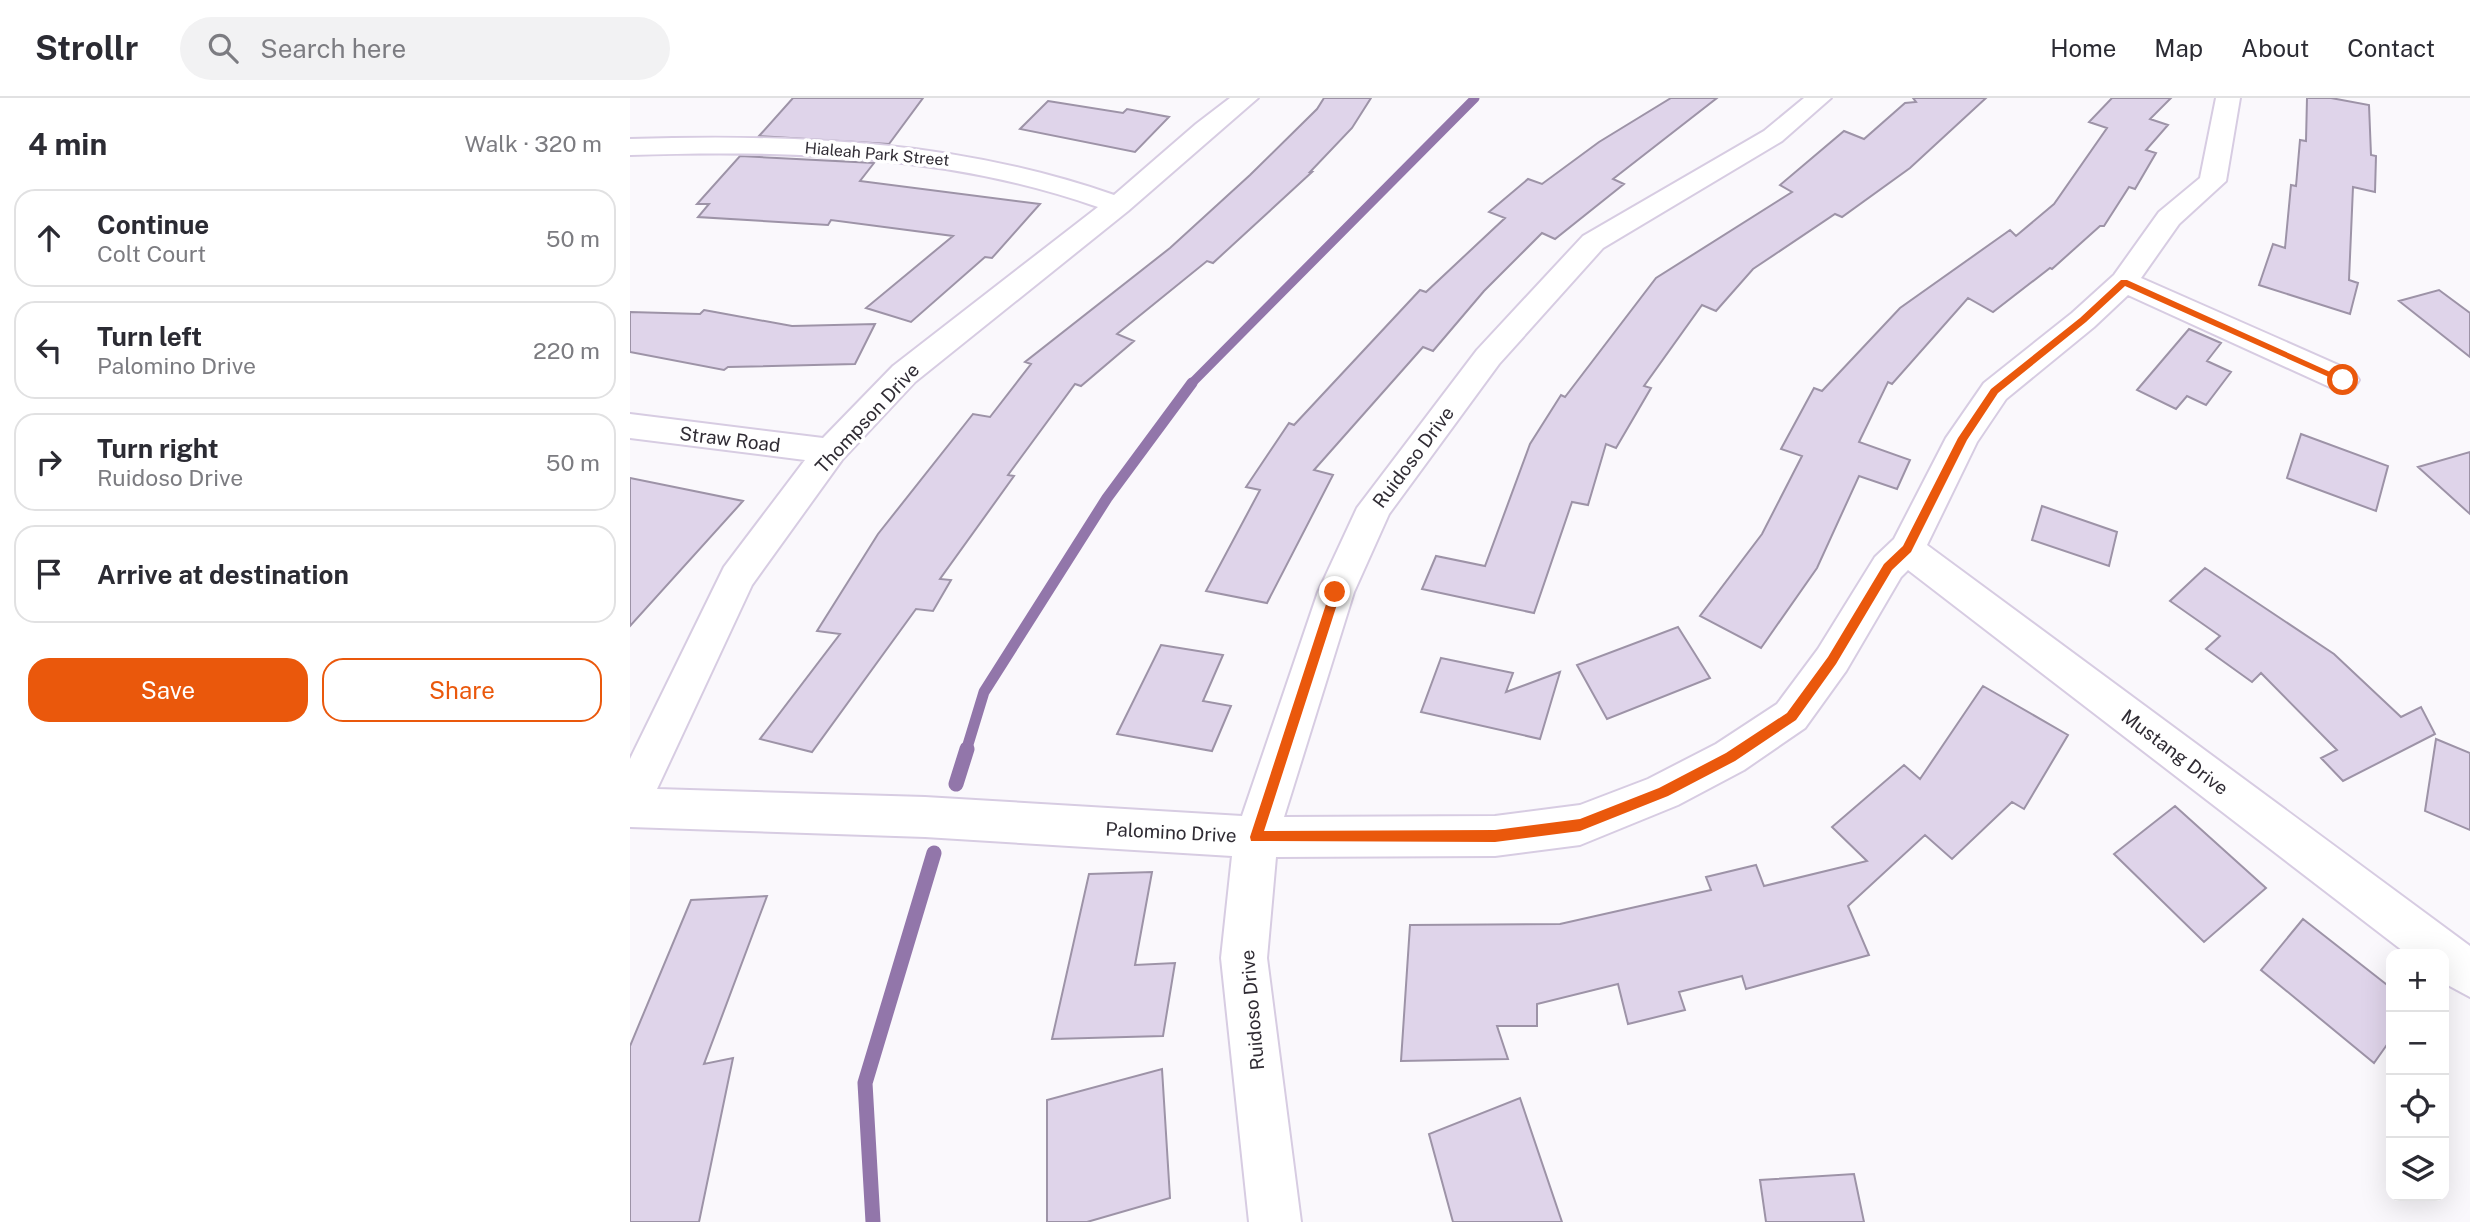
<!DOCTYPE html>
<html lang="en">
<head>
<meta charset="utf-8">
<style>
	body { margin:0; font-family:"Public Sans",sans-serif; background:#f2f2f3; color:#2b2b33 }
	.controls { position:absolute; right:21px; bottom:21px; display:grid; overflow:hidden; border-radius:14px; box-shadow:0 7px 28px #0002 }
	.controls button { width:63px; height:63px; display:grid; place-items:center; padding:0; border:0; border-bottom:2px solid #e1e1e2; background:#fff; color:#2b2b33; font:35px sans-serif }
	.stop { position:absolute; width:21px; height:21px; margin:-16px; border:5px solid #ea580c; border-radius:50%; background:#fff }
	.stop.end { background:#ea580c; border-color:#fff; box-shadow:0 2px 7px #0008 }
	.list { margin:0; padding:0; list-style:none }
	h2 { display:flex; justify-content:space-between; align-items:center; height:91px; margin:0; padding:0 28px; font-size:30px }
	h2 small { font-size:23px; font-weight:400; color:#7c7c81 }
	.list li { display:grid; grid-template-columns:46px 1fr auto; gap:21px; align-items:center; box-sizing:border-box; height:98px; margin:0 14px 14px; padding:0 14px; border:2px solid #e1e1e2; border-radius:21px }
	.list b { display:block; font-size:26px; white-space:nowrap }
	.list p { margin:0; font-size:23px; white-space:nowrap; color:#7c7c81 }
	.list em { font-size:23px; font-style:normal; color:#7c7c81 }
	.actions { display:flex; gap:14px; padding:21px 28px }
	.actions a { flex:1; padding:16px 0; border:2px solid #ea580c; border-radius:21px; text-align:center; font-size:24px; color:#ea580c }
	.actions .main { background:#ea580c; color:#fff }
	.icon { flex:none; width:38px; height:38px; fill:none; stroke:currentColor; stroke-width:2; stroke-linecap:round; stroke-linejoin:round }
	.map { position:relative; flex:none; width:1840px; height:1124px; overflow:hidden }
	header { display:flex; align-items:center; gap:42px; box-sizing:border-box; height:98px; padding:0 35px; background:#fff; border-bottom:2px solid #e1e1e2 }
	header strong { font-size:33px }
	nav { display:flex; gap:38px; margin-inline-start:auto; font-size:24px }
	.search { width:490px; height:63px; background:#f2f2f3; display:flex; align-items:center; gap:18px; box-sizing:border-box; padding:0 24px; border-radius:38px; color:#7c7c81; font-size:26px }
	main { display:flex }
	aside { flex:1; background:#fff }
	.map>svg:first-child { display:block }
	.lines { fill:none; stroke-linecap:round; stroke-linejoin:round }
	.stream-far2 { stroke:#9276aa; stroke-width:9 }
	.stream-far1 { stroke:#9276aa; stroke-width:11 }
	.stream { stroke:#9276aa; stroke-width:15 }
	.building { fill:#dfd4ea; stroke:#9d93a7; stroke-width:2 }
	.minor-casing { stroke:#d7cce2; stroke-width:4 }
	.minor { fill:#fff; fill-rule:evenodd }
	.route { fill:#ea580c }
	.labels { text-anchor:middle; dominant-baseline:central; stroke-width:7; stroke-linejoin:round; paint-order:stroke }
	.far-street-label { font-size:16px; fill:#302c34; stroke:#fff }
	.street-label { font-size:19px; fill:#302c34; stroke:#fff }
</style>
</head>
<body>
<header>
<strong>Strollr</strong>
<div class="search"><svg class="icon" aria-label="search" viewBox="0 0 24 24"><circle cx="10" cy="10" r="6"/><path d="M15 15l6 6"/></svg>Search here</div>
<nav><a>Home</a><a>Map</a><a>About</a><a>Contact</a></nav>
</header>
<main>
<aside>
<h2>4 min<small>Walk · 320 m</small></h2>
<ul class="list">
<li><svg class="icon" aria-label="ahead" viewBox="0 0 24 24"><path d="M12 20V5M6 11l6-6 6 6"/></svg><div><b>Continue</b><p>Colt Court</p></div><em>50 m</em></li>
<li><svg class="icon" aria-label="left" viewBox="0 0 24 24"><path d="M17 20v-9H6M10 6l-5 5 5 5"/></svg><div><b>Turn left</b><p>Palomino Drive</p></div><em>220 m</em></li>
<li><svg class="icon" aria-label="right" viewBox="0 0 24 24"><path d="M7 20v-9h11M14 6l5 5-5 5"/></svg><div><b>Turn right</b><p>Ruidoso Drive</p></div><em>50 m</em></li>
<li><svg class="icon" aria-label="arrive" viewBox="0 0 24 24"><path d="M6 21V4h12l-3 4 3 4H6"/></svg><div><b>Arrive at destination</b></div></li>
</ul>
<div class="actions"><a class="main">Save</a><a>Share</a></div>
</aside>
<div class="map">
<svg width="1840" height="1124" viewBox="0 0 1840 1124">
	<rect width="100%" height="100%" fill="#faf8fc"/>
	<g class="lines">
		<path class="stream-far2" d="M561,286L845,0"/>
		<path class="stream-far1" d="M336,653L354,594L477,400L562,285"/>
		<path class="stream" d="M326,686L337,651
			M243,1124L235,985L304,755"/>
	</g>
	<path class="building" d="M163,0H293L259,46L129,38Z
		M694,0H741L722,30L680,74H682L583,165L577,163L487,236L504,243L451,288L445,286L378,377L384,378L310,481L321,482L303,513L286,511L182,654L130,641L210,536L187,533L248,436L343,316L360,319L401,266L395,264L540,150L620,77L687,11Z
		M1041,0H1087L983,81L994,86L925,141L912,135L854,193L803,253L793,249L684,372L703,377L637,505L576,493L630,392L616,389L659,325L664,327L790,192L796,194L875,120L859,114L898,81L912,86L969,44Z
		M1283,0H1356L1280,70L1212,119L1205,116L1123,171L1086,213L1072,207L1014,288L1021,290L986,350L976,346L958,407L942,404L904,515L792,491L806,458L855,468L900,346L931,297L935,299L1026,180L1162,94L1150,87L1214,33L1234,41L1275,5L1286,4Z
		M1482,0H1541L1520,21L1538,27L1516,52L1526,55L1505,91L1499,89L1474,128H1470L1422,171L1420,170L1363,214L1338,200L1262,286L1258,284L1229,344L1280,362L1267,391L1229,378L1187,470L1131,550L1070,518L1132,436L1172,358L1151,351L1184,290L1192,293L1270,210L1380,132L1386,138L1424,106L1477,30L1459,24Z
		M1677,0H1701L1739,7L1741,57L1746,58L1745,94L1723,89L1719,182L1728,185L1720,216L1629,187L1643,146L1655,150L1661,87L1666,88L1670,42L1676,43Z
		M418,3L493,15L497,11L539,19L505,54L390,31Z
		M110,58L244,65L230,83L410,106L362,160L355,159L281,224L236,210L323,138L201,122L198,127L68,119L79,106H67Z
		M1809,192L1840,215V259L1769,203Z
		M74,212L162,228L245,226L225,266L98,269L94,272L0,254V214L70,216Z
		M1559,231L1591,245L1577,263L1601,274L1576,307L1557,298L1546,311L1507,292Z
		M1671,336L1758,368L1746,413L1657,380Z
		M1840,354V416L1788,369Z
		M0,380L113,403L0,528Z
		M1412,408L1487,434L1479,468L1402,442Z
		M1575,470L1704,556L1771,619L1791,609L1805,636L1713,683L1691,660L1707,652L1631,575L1622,584L1576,551L1590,538L1540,503Z
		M1048,529L1080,580L977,621L947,567Z
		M531,547L593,557L573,603L601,608L582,653L487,636Z
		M811,560L883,575L876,594L930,574L910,641L791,614Z
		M1353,588L1438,637L1394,711L1382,704L1322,761L1295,737L1218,808L1239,857L1116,891L1112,878L1049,894L1055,912L998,926L988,886L907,906V928H867L878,961L771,963L780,827L930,826L1081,792L1076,779L1126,767L1134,788L1237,763L1202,729L1274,667L1290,681Z
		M1806,641L1840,655V732L1795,713Z
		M1545,708L1636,790L1574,844L1484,756Z
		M522,774L505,867L545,865L533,938L422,941L459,776Z
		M137,798L74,966L103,960L69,1124H0V948L61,802Z
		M1673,821L1761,890V941L1744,965L1631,872Z
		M532,971L540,1100L457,1124H417V1002Z
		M890,1000L932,1124H823L799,1036Z
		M1224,1076L1234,1124H1136L1130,1082Z"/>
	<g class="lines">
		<defs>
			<path id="minor" d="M600,0H628L498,113L285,284L212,362L122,487L27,691L295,699L612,718L688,494L727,410L847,252L953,138L1134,33L1174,0H1201L1152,43L973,150L869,266L759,416L724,494L654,719L865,718L950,707L1018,681L1086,646L1147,606L1188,551L1245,459L1264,441L1316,340L1354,285L1442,215L1484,177L1529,114L1570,80L1586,0H1610L1596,83L1549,126L1511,180L1724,274L1729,282L1724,290L1713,293L1702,290L1498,197L1464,229L1376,301L1347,344L1297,447L1840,848V899L1814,885V856H1777L1278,472L1271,479L1216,573L1175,630L1114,672L1048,707L950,747L865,758L646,759L637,860L671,1124H619L591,860L602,758L295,739L0,729V661L94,469L175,362L0,340V316L193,340L263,268L468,109C317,56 159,52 0,57V41C164,36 327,42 484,97L566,26Z"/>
		</defs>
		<use href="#minor" class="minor-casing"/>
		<use href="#minor" class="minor"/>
	</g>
	<path class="route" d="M1491,182H1497L1718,282L1710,284L1495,188L1456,224L1368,295L1337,342L1281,454L1262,472L1206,566L1166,622L1105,663L1038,698L950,733L865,744L621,743L620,739L700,494L705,490L711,494L634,733L865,732L950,721L1029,690L1096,655L1157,615L1198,559L1254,466L1273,448L1328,340L1361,291L1450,220Z"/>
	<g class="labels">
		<g class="far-street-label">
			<text transform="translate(247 56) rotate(5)">Hialeah Park Street</text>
		</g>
		<g class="street-label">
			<text transform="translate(237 320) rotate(-47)">Thompson Drive</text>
			<text transform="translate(100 341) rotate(7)">Straw Road</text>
			<text transform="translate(783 359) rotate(-53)">Ruidoso Drive</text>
			<text transform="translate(1545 654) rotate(37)">Mustang Drive</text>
			<text transform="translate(541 734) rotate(3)">Palomino Drive</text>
			<text transform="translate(622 912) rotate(-95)">Ruidoso Drive</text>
		</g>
	</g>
</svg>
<div class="controls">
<button>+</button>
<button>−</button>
<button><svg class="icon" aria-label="locate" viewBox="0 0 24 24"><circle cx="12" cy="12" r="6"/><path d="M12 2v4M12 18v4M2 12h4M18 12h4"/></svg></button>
<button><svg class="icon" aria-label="layers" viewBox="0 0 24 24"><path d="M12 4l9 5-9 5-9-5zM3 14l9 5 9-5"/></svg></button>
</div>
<div class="stop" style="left:1713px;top:282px"></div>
<div class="stop end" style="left:705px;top:494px"></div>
</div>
</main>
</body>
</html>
